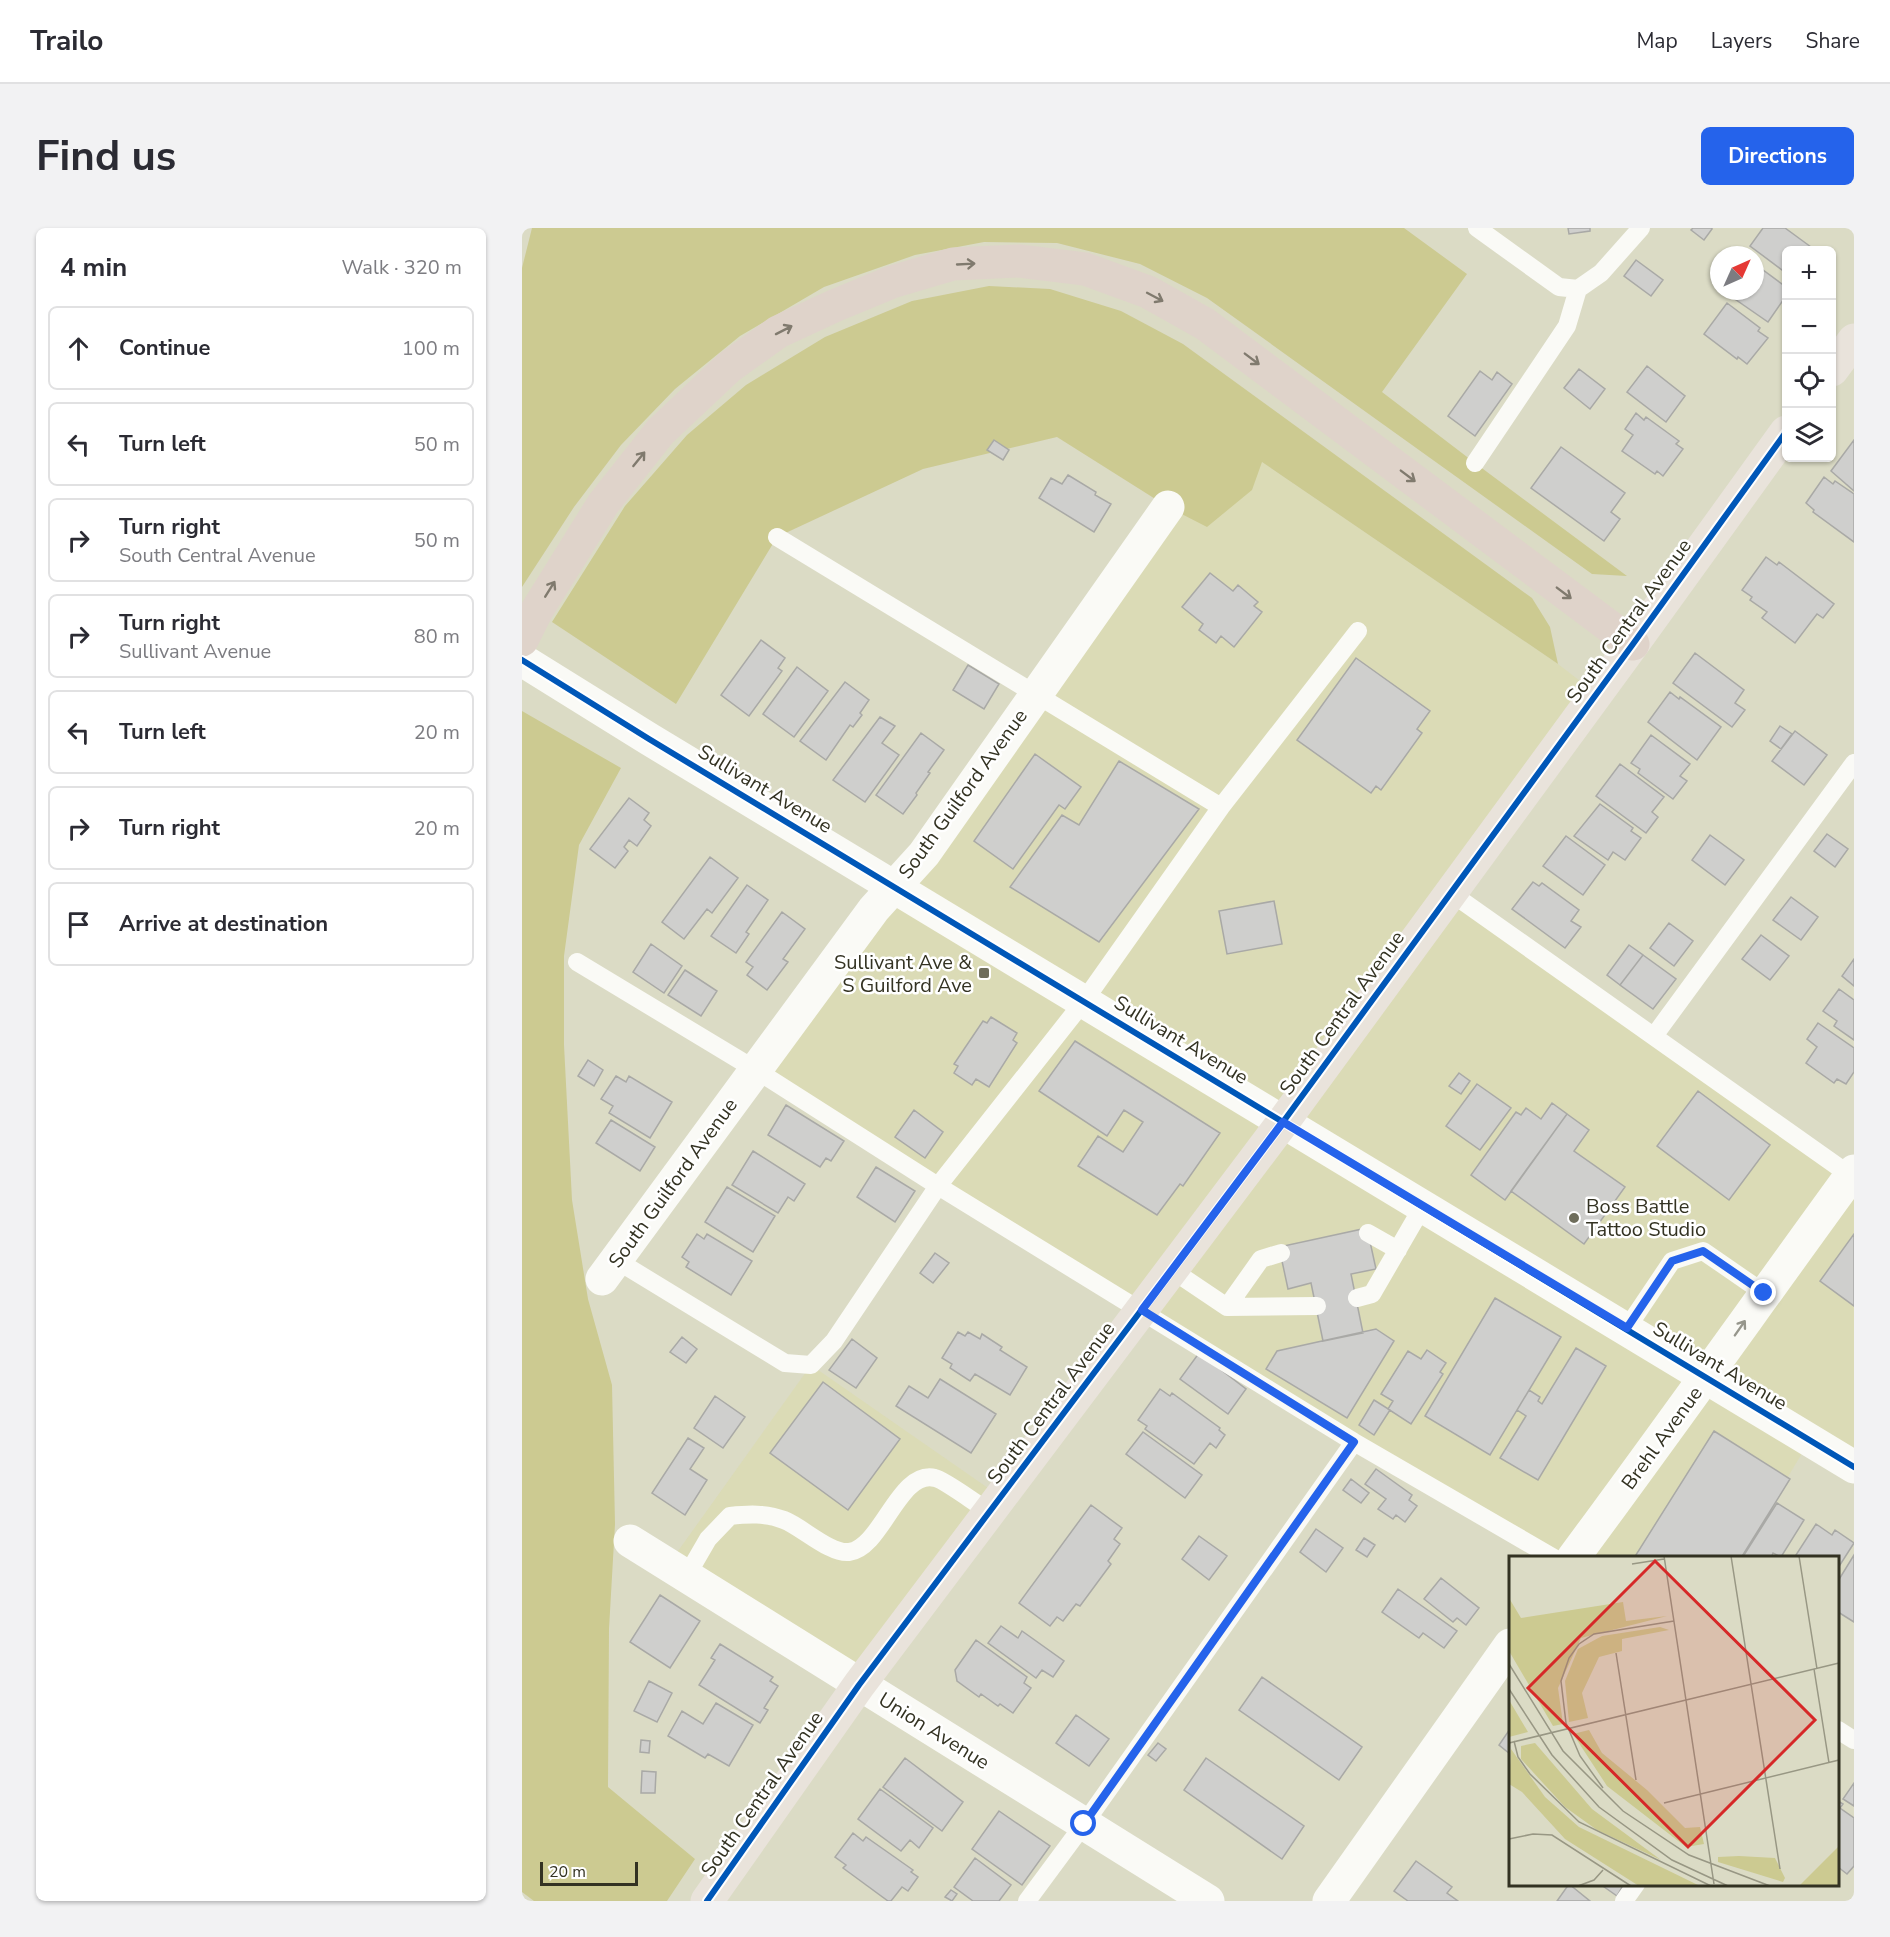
<!DOCTYPE html>
<html lang="en">
<head>
<meta charset="utf-8">
<style>
	body { margin:0; font-family:"Nunito Sans",sans-serif; background:#f2f2f3; color:#2b2b33 }
	.controls { position:absolute; right:18px; top:18px; display:grid; overflow:hidden; border-radius:9px; box-shadow:0 2px 4px #0004 }
	.controls button { width:54px; height:54px; display:grid; place-items:center; padding:0; border:0; border-bottom:2px solid #e1e1e2; background:#fff; color:#2b2b33; font:30px sans-serif }
	.compass { position:absolute; left:1188px; top:18px; width:54px; height:54px; border-radius:50%; background:#fff; box-shadow:0 2px 4px #0004; rotate:45deg }
	.scale { position:absolute; left:18px; bottom:15px; width:98px; box-sizing:border-box; padding-left:6px; border:3px solid #333222; border-top:0; font-size:16px; line-height:21px; white-space:nowrap; color:#333222; -webkit-text-stroke:4px #fff; paint-order:stroke }
	.stop { position:absolute; width:18px; height:18px; margin:-14px; border:4px solid #2563eb; border-radius:50%; background:#fff }
	.stop.end { background:#2563eb; border-color:#fff; box-shadow:0 2px 6px #0008 }
	.list { margin:0; padding:0; list-style:none }
	h2 { display:flex; justify-content:space-between; align-items:center; height:78px; margin:0; padding:0 24px; font-size:26px }
	h2 small { font-size:20px; font-weight:400; color:#7c7c81 }
	.list li { display:grid; grid-template-columns:39px 1fr auto; gap:18px; align-items:center; box-sizing:border-box; height:84px; margin:0 12px 12px; padding:0 12px; border:2px solid #e1e1e2; border-radius:9px }
	.list b { display:block; font-size:22px; white-space:nowrap }
	.list p { margin:0; font-size:20px; white-space:nowrap; color:#7c7c81 }
	.list em { font-size:20px; font-style:normal; color:#7c7c81 }
	.icon { flex:none; width:33px; height:33px; fill:none; stroke:currentColor; stroke-width:2; stroke-linecap:round; stroke-linejoin:round }
	.map { position:relative; flex:none; width:1332px; height:1673px; overflow:hidden; border-radius:9px }
	header { display:flex; align-items:center; gap:36px; box-sizing:border-box; height:84px; padding:0 30px; background:#fff; border-bottom:2px solid #e1e1e2 }
	header strong { font-size:28px }
	nav { display:flex; gap:33px; margin-inline-start:auto; font-size:21px }
	.intro { display:flex; align-items:center; justify-content:space-between; box-sizing:border-box; height:144px; padding:0 36px }
	h1 { margin:0; font-size:42px }
	.button { padding:15px 27px; border-radius:9px; background:#2563eb; color:#fff; font-size:21px; font-weight:700 }
	main { display:flex; gap:36px; padding:0 36px }
	aside { flex:1; background:#fff; border-radius:9px; box-shadow:0 2px 4px #0004 }
	.map>svg:first-child { display:block }
	.built { fill:#dbdbb6 }
	.green { fill:#ccca91 }
	.building { fill:#cfcfcd; stroke:#a9a9a6; stroke-width:1.5 }
	.lines { fill:none; stroke-linecap:round; stroke-linejoin:round }
	.service { stroke:#fafaf6; stroke-width:18 }
	.minor { stroke:#fafaf6; stroke-width:33 }
	.tertiary { stroke:#fafaf6; stroke-width:33 }
	.secondary { stroke:#fafaf6; stroke-width:33 }
	.primary { stroke:#e9e3db; stroke-width:33 }
	.motorway { stroke:#dfd3ca; stroke-width:33 }
	.cycleway-casing { stroke:#fff; stroke-width:10 }
	.cycleway { stroke:#0057b8; stroke-width:6 }
	.oneway { stroke:#807a6e }
	.oneway2 { stroke:#96968c }
	.route { stroke:#2563eb; stroke-width:8 }
	.poi-dot { fill:#6e6d5b; stroke:#fff; stroke-width:2 }
	.labels { text-anchor:middle; dominant-baseline:central; stroke-width:5; stroke-linejoin:round; paint-order:stroke }
	.street-label { font-size:20px; fill:#333222; stroke:#fff }
	.poi-label { font-size:20px; fill:#333222; stroke:#fff; text-anchor:end }
	.inset-road { fill:none; stroke:#989784; stroke-width:1.5 }
	.view { fill:#d62828; fill-opacity:0.15; stroke:#d62828; stroke-width:3 }
	.inset-edge { fill:none; stroke:#333222; stroke-width:3 }
</style>
</head>
<body>
<header>
<strong>Trailo</strong>
<nav><a>Map</a><a>Layers</a><a>Share</a></nav>
</header>
<div class="intro"><h1>Find us</h1><a class="button">Directions</a></div>
<main>
<aside>
<h2>4 min<small>Walk · 320 m</small></h2>
<ul class="list">
<li><svg class="icon" aria-label="ahead" viewBox="0 0 24 24"><path d="M12 20V5M6 11l6-6 6 6"/></svg><div><b>Continue</b></div><em>100 m</em></li>
<li><svg class="icon" aria-label="left" viewBox="0 0 24 24"><path d="M17 20v-9H6M10 6l-5 5 5 5"/></svg><div><b>Turn left</b></div><em>50 m</em></li>
<li><svg class="icon" aria-label="right" viewBox="0 0 24 24"><path d="M7 20v-9h11M14 6l5 5-5 5"/></svg><div><b>Turn right</b><p>South Central Avenue</p></div><em>50 m</em></li>
<li><svg class="icon" aria-label="right" viewBox="0 0 24 24"><path d="M7 20v-9h11M14 6l5 5-5 5"/></svg><div><b>Turn right</b><p>Sullivant Avenue</p></div><em>80 m</em></li>
<li><svg class="icon" aria-label="left" viewBox="0 0 24 24"><path d="M17 20v-9H6M10 6l-5 5 5 5"/></svg><div><b>Turn left</b></div><em>20 m</em></li>
<li><svg class="icon" aria-label="right" viewBox="0 0 24 24"><path d="M7 20v-9h11M14 6l5 5-5 5"/></svg><div><b>Turn right</b></div><em>20 m</em></li>
<li><svg class="icon" aria-label="arrive" viewBox="0 0 24 24"><path d="M6 21V4h12l-3 4 3 4H6"/></svg><div><b>Arrive at destination</b></div></li>
</ul>
</aside>
<div class="map">
<svg width="1332" height="1673" viewBox="0 0 1332 1673">
	<rect width="100%" height="100%" fill="#dbdbc5"/>
	<path class="built" d="M740,234L1036,436L1075,466L930,665L1332,943V1239L1288,1212L1218,1329H1032L234,842L646,279Z
		M289,1137L479,1269L337,1457L146,1337Z"/>
	<path class="green" d="M10,0H882L945,46L860,164L953,235L1105,348L1070,346L685,70L618,36L535,15L462,14L393,27L302,59L218,108L153,161L99,217L52,279L0,359V40Z
		M467,58L528,61L599,83L661,116L1010,370L1028,399L1036,436L740,234L730,262L685,299L646,279L535,209L401,241L255,309L154,476L30,394L103,278L165,207L224,157L303,109L390,73Z
		M0,483L99,540L57,617L42,728V817L50,972L66,1071L90,1157L93,1296L87,1401L86,1559L173,1631L145,1673H12L0,1664Z"/>
	<path class="building" d="M1046,0H1068V3L1047,6Z
		M1171,0H1190V1L1182,12L1169,2Z
		M1241,0H1263L1289,19L1286,22H1264V45L1228,18Z
		M1114,32L1141,52L1129,68L1102,48Z
		M1233,36L1264,59V68L1246,94L1207,67L1209,63H1233Z
		M1205,75L1238,100L1236,103L1246,110L1225,136L1216,129L1215,131L1182,106Z
		M1125,138L1163,168L1144,194L1105,164Z
		M1057,141L1083,161L1068,181L1042,160Z
		M958,143L970,152L975,144L990,156L953,208L926,188Z
		M1114,185L1122,192L1124,189L1157,213L1154,216L1161,221L1141,248L1135,243L1133,246L1100,223L1111,207L1103,201Z
		M472,212L487,222L481,232L465,222Z
		M1332,212V263L1309,243Z
		M1039,219L1103,265L1089,284L1098,291L1082,313L1009,260Z
		M546,247L574,264L573,267L589,276L572,304L517,270L529,250L540,256Z
		M1302,249L1311,256L1313,253L1332,266V314L1291,284L1292,282L1284,275Z
		M1244,329L1255,337L1257,334L1312,376L1301,390L1295,386L1273,415L1240,390L1245,384L1228,372L1230,369L1220,362Z
		M688,345L711,363L716,357L736,374L732,378L740,384L712,419L699,408L694,415L677,402L681,396L660,379Z
		M239,412L263,430L256,440L260,443L227,488L199,467Z
		M1173,425L1222,462L1213,475L1223,482L1210,499L1151,455Z
		M834,430L908,483L895,501L900,505L859,562L854,558L849,565L775,512Z
		M446,437L477,456L462,481L431,462Z
		M275,439L306,463L272,509L241,486Z
		M323,454L347,472L338,485L340,487L331,499L328,497L304,532L278,513Z
		M1148,464L1157,471L1158,469L1199,499L1175,532L1126,494Z
		M358,489L373,498L360,515L377,527L343,574L311,552Z
		M1258,498L1270,506L1259,521L1248,513Z
		M1273,503L1305,527L1282,557L1250,533Z
		M399,505L422,522L406,544L408,545L394,565L395,567L381,586L354,567Z
		M1129,507L1168,536L1158,548L1165,553L1151,571L1116,545L1118,541L1109,535Z
		M513,526L559,559L543,581L537,577L491,641L452,613Z
		M597,533L677,581L577,714L488,659L540,587L557,597Z
		M1098,536L1142,569L1130,584L1136,589L1124,605L1074,568Z
		M107,570L127,585L122,592L129,598L115,618L107,612L102,619L106,623L93,640L68,621Z
		M1078,576L1111,600L1109,603L1119,610L1103,632L1091,624L1086,632L1052,608Z
		M1305,606L1326,621L1313,639L1292,623Z
		M1188,607L1222,632L1203,657L1170,632Z
		M1044,608L1083,637L1061,667L1021,638Z
		M188,629L216,650L190,685L185,681L162,711L140,694Z
		M1011,654L1017,658L1020,655L1057,682L1049,693L1059,699L1043,720L990,681Z
		M225,657L246,672L224,704L227,706L214,725L189,708Z
		M1269,669L1296,689L1279,712L1251,692Z
		M752,673L760,716L705,726L697,683Z
		M260,684L283,701L261,731L266,734L245,762L225,747L231,739L224,734Z
		M1147,695L1171,713L1152,738L1128,720Z
		M1239,707L1267,728L1248,752L1220,731Z
		M129,716L160,738L142,765L111,744Z
		M1107,717L1121,727L1098,757L1085,747Z
		M1121,727L1154,751L1131,781L1098,757Z
		M1332,731V758L1320,748Z
		M163,742L195,763L179,788L146,767Z
		M1317,761L1332,772V812L1312,798L1315,793L1301,783Z
		M469,789L495,805L491,812L495,815L467,859L454,851L450,857L432,845L436,838L432,836L461,793L465,795Z
		M1296,795L1332,820V844L1324,856L1315,851L1312,855L1284,835L1295,819L1285,811Z
		M553,813L698,905L661,958L658,956L635,987L556,938L576,908L601,924L621,894L602,882L585,908L517,863Z
		M66,832L81,842L72,858L56,848Z
		M937,845L948,853L939,866L927,858Z
		M94,848L104,854L107,848L150,874L128,910L87,885L91,878L79,871Z
		M955,856L989,880L958,922L924,898Z
		M1176,863L1248,917L1207,972L1135,918Z
		M1030,875L1045,886L983,972L949,947L994,884L999,887L1004,880L1019,891Z
		M264,877L322,913L309,933L304,930L298,939L246,907Z
		M392,882L421,904L403,930L373,909Z
		M1045,886L1067,902L1052,923L1103,959L1062,1016L989,963Z
		M89,892L133,919L118,943L74,915Z
		M231,923L283,956L272,973L266,969L256,985L210,957Z
		M354,939L393,963L373,994L335,969Z
		M205,959L253,988L231,1024L183,994Z
		M845,1000L854,1041L829,1046L841,1105L801,1113L789,1055L766,1061L757,1019Z
		M175,1006L182,1011L185,1006L230,1033L209,1067L164,1039L167,1034L160,1029Z
		M1332,1006V1078L1298,1053Z
		M413,1025L427,1035L411,1055L398,1045Z
		M973,1070L1039,1109L968,1227L903,1188Z
		M854,1101L872,1113L825,1190L744,1141L755,1123Z
		M436,1104L443,1108L446,1104L458,1111L460,1106L480,1119L478,1122L505,1139L488,1167L453,1146L448,1153L428,1140L430,1136L420,1130Z
		M160,1109L175,1121L164,1135L148,1124Z
		M330,1111L355,1130L334,1160L307,1142Z
		M1054,1120L1084,1138L1016,1252L978,1230L1004,1188L995,1182L1007,1162L1018,1169L1016,1173L1020,1176Z
		M905,1122L924,1135L918,1144L921,1146L889,1196L866,1181L871,1173L859,1166L886,1123L899,1131Z
		M677,1125L724,1161L706,1186L658,1151Z
		M418,1151L474,1186L449,1225L374,1178L387,1158L406,1170Z
		M301,1154L378,1211L326,1282L248,1225Z
		M638,1161L648,1168L650,1165L698,1200L697,1202L703,1207L694,1220L688,1215L672,1236L623,1201L625,1198L616,1192Z
		M193,1168L223,1189L201,1220L172,1200Z
		M852,1172L868,1182L852,1207L837,1197Z
		M1192,1203L1268,1251L1219,1330H1112Z
		M621,1204L680,1247L663,1270L604,1226Z
		M166,1210L182,1220L168,1241L185,1252L163,1287L130,1265Z
		M854,1241L890,1267L887,1272L895,1278L883,1294L874,1287L871,1291L856,1281L864,1271L843,1256Z
		M829,1251L847,1265L839,1275L821,1262Z
		M1255,1275L1282,1292L1259,1329L1251,1325L1249,1330H1227L1222,1327Z
		M569,1277L600,1300L592,1311L598,1316L586,1333L589,1336L558,1378L554,1376L541,1393L535,1389L528,1398L497,1375Z
		M1294,1296L1310,1307L1313,1302L1332,1315L1316,1340V1330H1272Z
		M794,1301L821,1320L804,1344L778,1324Z
		M677,1308L705,1328L687,1352L660,1331Z
		M842,1310L853,1317L845,1329L834,1322Z
		M1332,1327V1394L1316,1384V1353Z
		M919,1350L957,1380L944,1397L935,1390L931,1394L902,1371Z
		M876,1361L935,1403L922,1420L901,1405L897,1410L860,1384Z
		M138,1367L178,1393L148,1440L108,1414Z
		M479,1398L496,1410L500,1403L542,1433L531,1449L520,1442L514,1450L466,1415Z
		M454,1412L505,1449L502,1455L509,1460L491,1485L478,1476L476,1478L459,1466L457,1469L435,1453L433,1442Z
		M198,1416L251,1449L248,1453L256,1458L242,1480L246,1482L238,1495L177,1457L193,1432L189,1430Z
		M740,1449L840,1519L817,1552L717,1482Z
		M127,1453L150,1465L135,1494L112,1483Z
		M194,1475L231,1497L207,1538L186,1526L183,1530L146,1508L160,1483L181,1496Z
		M554,1487L587,1511L567,1538L534,1515Z
		M988,1501V1526L977,1517Z
		M119,1512L128,1513L127,1525L118,1524Z
		M636,1515L644,1521L634,1533L626,1527Z
		M383,1530L441,1574L420,1603L361,1559Z
		M684,1530L782,1598L760,1631L662,1562Z
		M120,1543L134,1544L133,1565H119Z
		M1332,1555V1578L1321,1571Z
		M358,1561L411,1600L397,1620L388,1612L379,1623L336,1591Z
		M1316,1573L1321,1576L1318,1580L1332,1590V1638L1325,1646L1316,1639Z
		M477,1583L528,1618L500,1657L450,1621Z
		M331,1605L341,1613L344,1609L391,1642L389,1644L396,1649L386,1663L380,1659L369,1673H366L321,1640L324,1637L313,1629Z
		M453,1630L489,1657L477,1673H451L432,1659Z
		M894,1633L930,1659L925,1665L936,1673H886L872,1663Z
		M1047,1656L1068,1673H1035Z
		M1078,1656H1102L1095,1668Z
		M429,1662L435,1666L430,1673L423,1669Z"/>
	<g class="lines">
		<path class="service" d="M955,0L1037,59L1056,61L1079,45L1119,0
			M953,235L1045,98L1056,61
			M255,309L699,579
			M929,665L1329,948
			M55,734L234,842L416,958L832,1214L1032,1330
			M1132,808L1332,535
			M846,1005L876,1022
			M94,1032L263,1135L289,1137L312,1113L416,958L562,773L699,579L836,403
			M650,1042L705,1079L795,1078
			M835,1070L850,1066L901,978
			M705,1079L739,1031L759,1025
			M1105,1100L1150,1033L1181,1023L1242,1065
			M164,1349L186,1311L208,1288C226,1286 244,1285 262,1292C280,1299 308,1326 327,1324C360,1320 377,1241 413,1250C423,1252 457,1278 468,1284
			M1316,1502L1332,1512
			M505,1673L562,1596L832,1214
			M1102,1673L1114,1656"/>
		<path class="minor" d="M80,1051L352,681L402,626L646,279
			M108,1313L686,1673
			M1051,1330C1146,1202 1238,1072 1332,943
			M807,1673L988,1417"/>
		<path class="tertiary" d="M761,894L1332,1239"/>
		<path class="secondary" d="M0,432L127,511L761,894"/>
		<path class="primary" d="M1310,142L1332,112
			M185,1673L337,1457L761,894L1111,416L1264,204"/>
		<path class="motorway" d="M0,412L15,382L81,276L138,204L207,139L256,104L312,78L370,54L431,36L497,33L563,41L626,64L683,96L1111,416"/>
		<defs>
			<path id="cycleway" d="M0,432L127,511L1332,1239
				M185,1673L337,1457L761,894L1111,416L1264,204"/>
		</defs>
		<use href="#cycleway" class="cycleway-casing"/>
		<use href="#cycleway" class="cycleway"/>
	</g>
	<defs><path id="oneway-shaft" d="M-6 0H5M1.5-3L5.5 0L1.5 3" fill="none" stroke-width="1.6" stroke-linecap="round" stroke-linejoin="round" transform="scale(1.5)"/></defs>
	<g class="oneway">
		<use href="#oneway-shaft" transform="translate(444 36) rotate(-3)"/>
		<use href="#oneway-shaft" transform="translate(633 69) rotate(28)"/>
		<use href="#oneway-shaft" transform="translate(262 102) rotate(-27)"/>
		<use href="#oneway-shaft" transform="translate(730 131) rotate(37)"/>
		<use href="#oneway-shaft" transform="translate(117 231) rotate(-51)"/>
		<use href="#oneway-shaft" transform="translate(886 248) rotate(37)"/>
		<use href="#oneway-shaft" transform="translate(28 361) rotate(-58)"/>
		<use href="#oneway-shaft" transform="translate(1042 365) rotate(37)"/>
	</g>
	<use class="oneway2" href="#oneway-shaft" transform="translate(1218 1100) rotate(-55)"/>
	<g class="lines">
		<path class="route" d="M562,1596L832,1214L620,1082L761,894L1105,1100L1150,1033L1181,1023L1242,1065"/>
	</g>
	<g class="poi-dot">
		<rect x="456" y="739" width="12" height="12" rx="3"/>
		<circle cx="1052" cy="990" r="6"/>
	</g>
	<g class="labels">
		<g class="street-label">
			<text transform="translate(1107 393) rotate(-54)">South Central Avenue</text>
			<text transform="translate(243 561) rotate(31)">Sullivant Avenue</text>
			<text transform="translate(441 566) rotate(-54)">South Guilford Avenue</text>
			<text transform="translate(820 785) rotate(-54)">South Central Avenue</text>
			<text transform="translate(659 812) rotate(31)">Sullivant Avenue</text>
			<text transform="translate(151 955) rotate(-54)">South Guilford Avenue</text>
			<text transform="translate(1198 1138) rotate(31)">Sullivant Avenue</text>
			<text transform="translate(529 1175) rotate(-53)">South Central Avenue</text>
			<text transform="translate(1140 1210) rotate(-54)">Brehl Avenue</text>
			<text transform="translate(412 1503) rotate(32)">Union Avenue</text>
			<text transform="translate(240 1566) rotate(-55)">South Central Avenue</text>
		</g>
		<g class="poi-label">
			<text x="450" y="734">Sullivant Ave &amp;<tspan x="450" dy="23">S Guilford Ave</tspan></text>
			<text x="1064" y="978" text-anchor="start">Boss Battle<tspan x="1064" dy="23">Tattoo Studio</tspan></text>
		</g>
	</g>
	<g transform="translate(987 1328)">
		<rect width="330" height="330" fill="#dbdbc5"/>
		<path d="M0,42L12,62L114,46L117,65L158,60L72,82L49,132L54,168L44,170L0,95ZM151,71L160,74L113,83V95L90,101L73,137L79,162L60,166L56,125L69,93L93,80ZM0,144L19,176L0,181ZM80,174L93,197L138,234L176,272L191,271L195,288L177,291L98,230L64,178ZM26,187L83,253L152,304L88,274L56,251L12,203V190ZM2,193L36,241L70,271L191,330H130L56,283L13,236L0,228ZM330,290V330H290ZM230,300L266,302L276,322L274,326L209,306V301Z" fill="#ccca91"/>
		<path class="inset-road" d="M155,0L205,328M222,0L271,313M290,0L308,113M123,8L155,3M107,97L127,224M0,108L54,195L114,255L180,299L261,330M305,113L320,207M0,133L43,199L90,251L163,304L219,330M177,144L330,107M5,185L9,201L21,218L70,266L202,330M0,187L177,144M94,232L71,200L57,167L52,125L60,102L70,88L85,78L165,65M155,247L330,204M0,283L24,278L43,279L122,330M69,330L85,324L94,314"/>
		<path class="view" d="M146,5L306,164L179,291L19,132Z"/>
		<rect width="330" height="330" class="inset-edge"/>
	</g>
</svg>
<div class="controls">
<button>+</button>
<button>−</button>
<button><svg class="icon" aria-label="locate" viewBox="0 0 24 24"><circle cx="12" cy="12" r="6"/><path d="M12 2v4M12 18v4M2 12h4M18 12h4"/></svg></button>
<button><svg class="icon" aria-label="layers" viewBox="0 0 24 24"><path d="M12 4l9 5-9 5-9-5zM3 14l9 5 9-5"/></svg></button>
</div>
<svg class="compass" viewBox="-18 -18 36 36"><path d="M0-13l5 13h-10z" fill="#e53935"/><path d="M0 13l5-13h-10z" fill="#7c7c81"/></svg>
<div class="scale">20 m</div>
<div class="stop" style="left:562px;top:1596px"></div>
<div class="stop end" style="left:1242px;top:1065px"></div>
</div>
</main>
</body>
</html>
